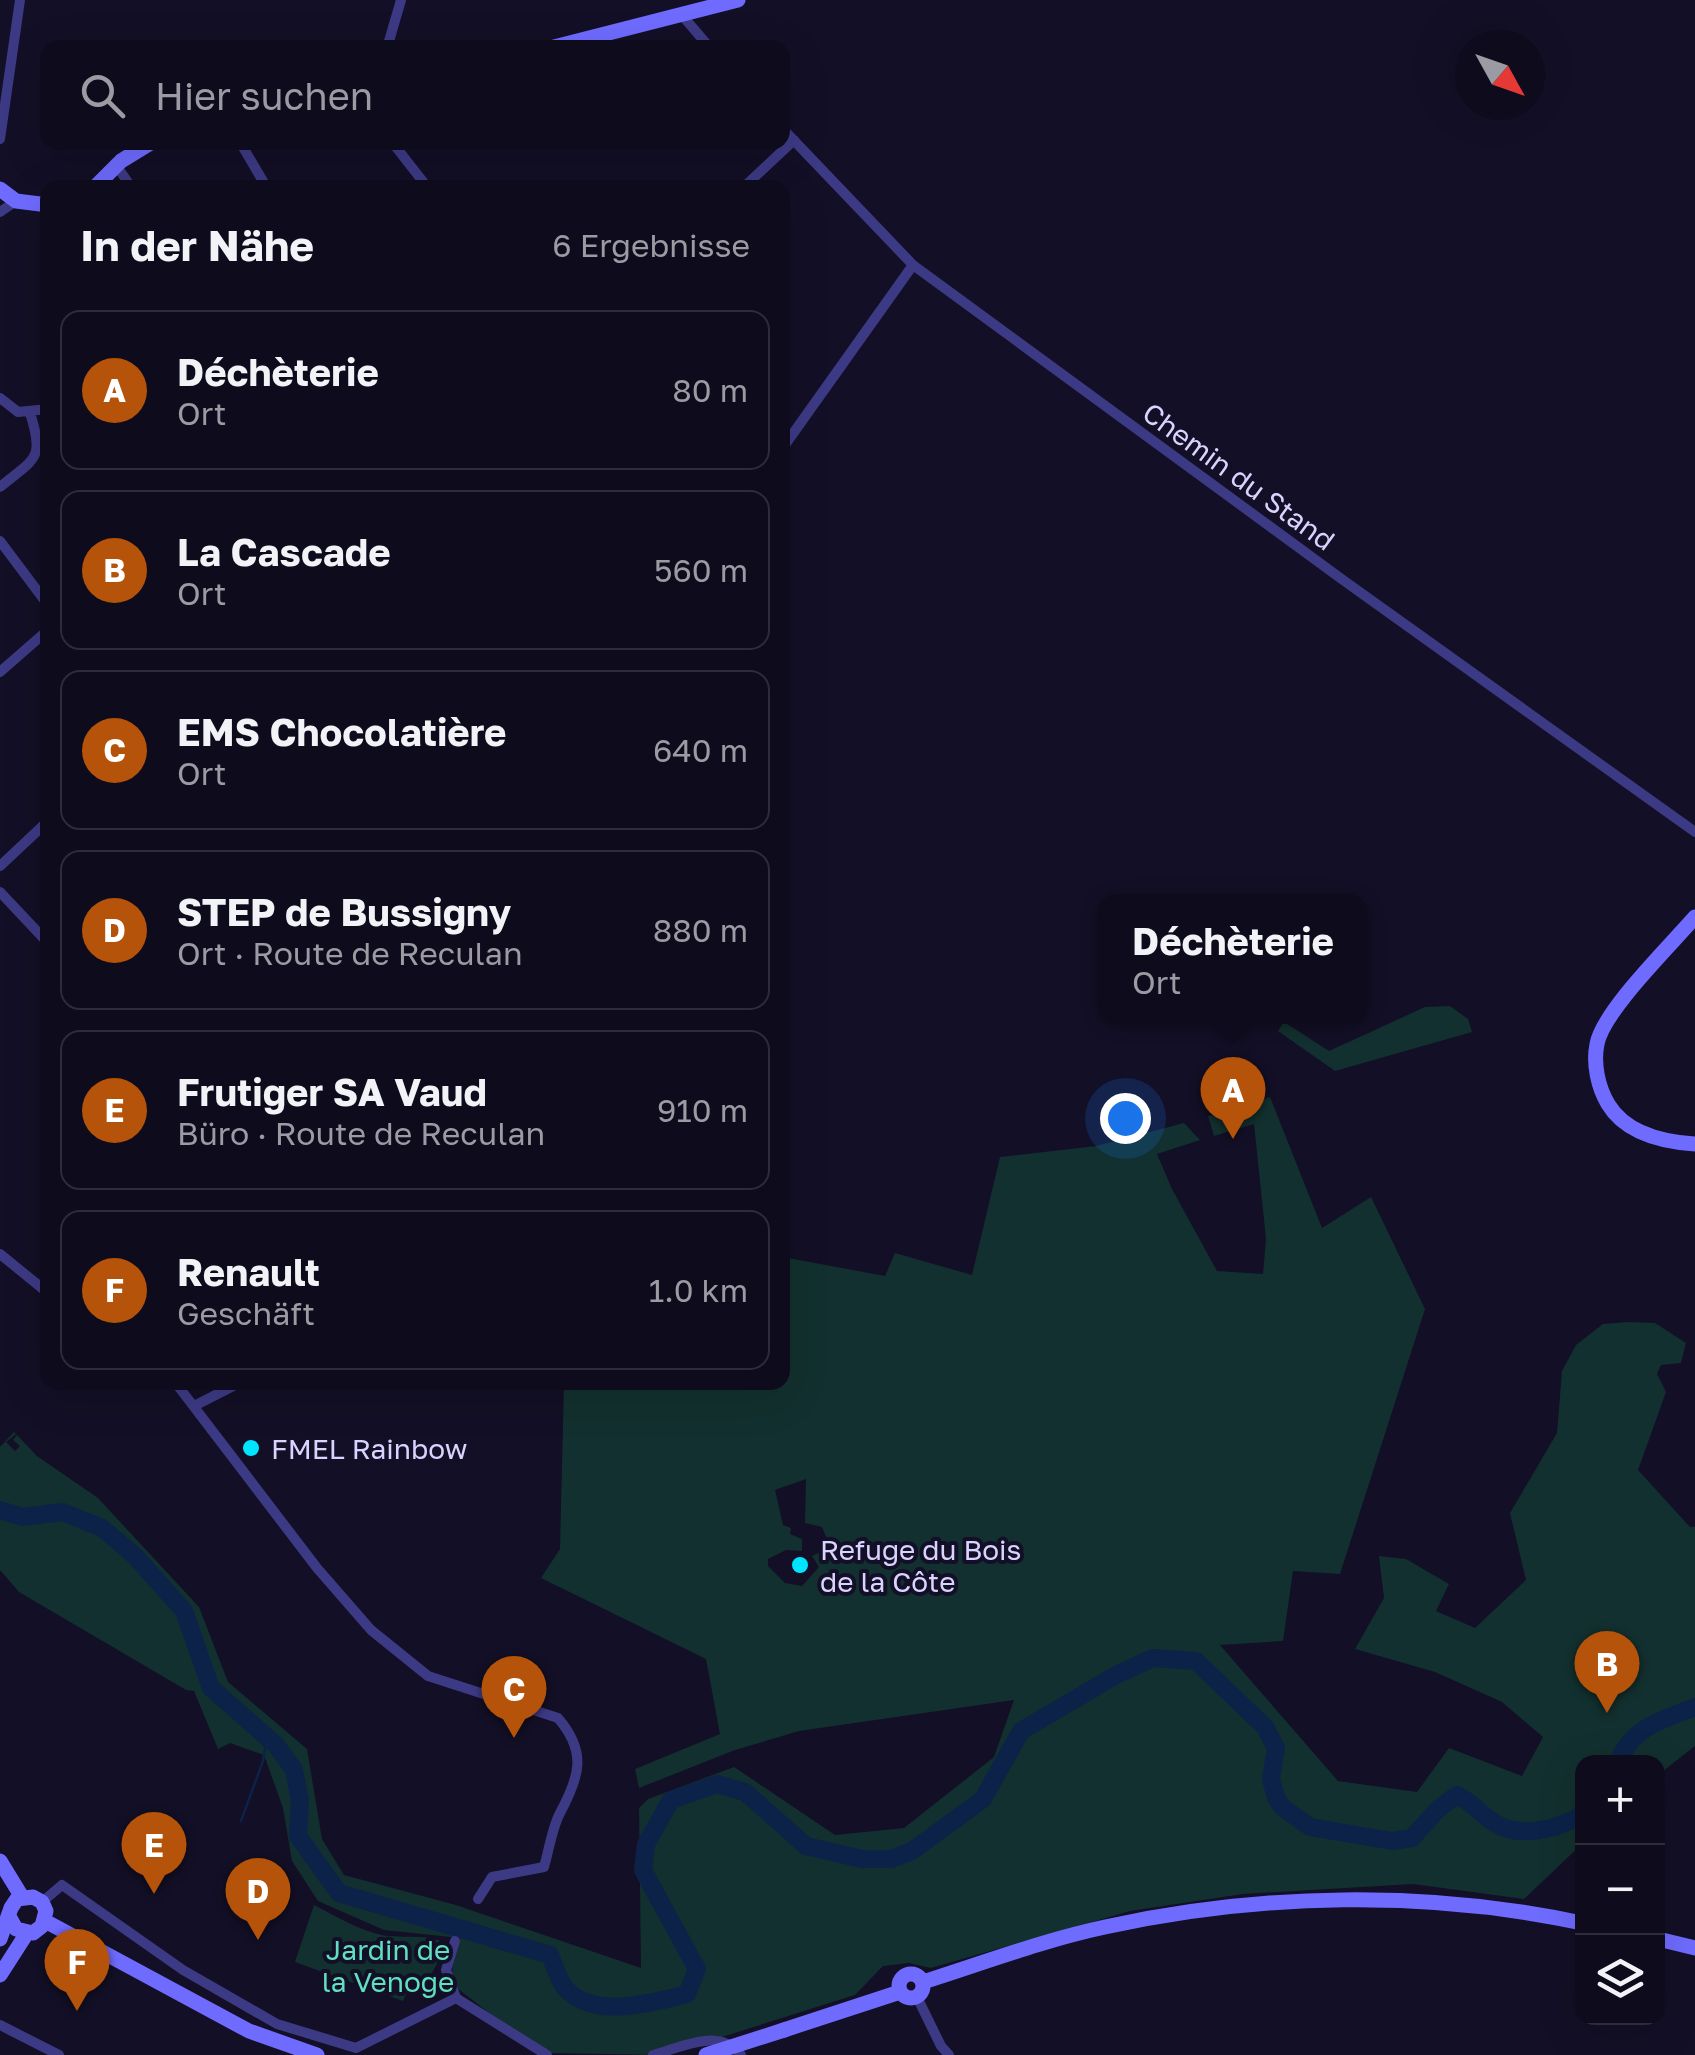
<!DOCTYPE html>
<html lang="de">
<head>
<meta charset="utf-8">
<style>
	body { margin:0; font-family:"Golos Text",sans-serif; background:#171425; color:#f1f3f6 }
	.controls { position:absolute; right:30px; bottom:30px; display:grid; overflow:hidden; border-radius:20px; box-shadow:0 10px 40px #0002 }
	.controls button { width:90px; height:90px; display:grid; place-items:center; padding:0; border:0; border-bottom:2px solid #2e2b3b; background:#0e0b1c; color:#f1f3f6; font:50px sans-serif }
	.compass { position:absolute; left:1455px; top:30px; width:90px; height:90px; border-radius:50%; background:#0e0b1c; box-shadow:0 10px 40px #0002; rotate:130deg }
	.you { position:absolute; left:1125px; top:1118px; width:35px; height:35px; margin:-25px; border:8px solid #fff; border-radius:50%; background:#1a73e8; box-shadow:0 0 0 15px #1a73e833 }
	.badge { display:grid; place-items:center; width:65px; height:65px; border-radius:50%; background:#b45309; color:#fff; font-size:32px; font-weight:700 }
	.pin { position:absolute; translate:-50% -82px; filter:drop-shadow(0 2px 5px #0008) }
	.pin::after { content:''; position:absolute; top:52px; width:35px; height:30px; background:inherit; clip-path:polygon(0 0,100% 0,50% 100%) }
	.popup { position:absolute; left:1098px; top:894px; width:270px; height:130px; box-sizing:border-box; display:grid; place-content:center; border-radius:20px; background:#0e0b1c; filter:drop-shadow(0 2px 8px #0005); font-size:32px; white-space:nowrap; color:#9b9ba3 }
	.popup b { font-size:38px; color:#f1f3f6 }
	.popup::after { content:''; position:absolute; left:50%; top:100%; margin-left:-20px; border:20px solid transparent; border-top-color:#0e0b1c }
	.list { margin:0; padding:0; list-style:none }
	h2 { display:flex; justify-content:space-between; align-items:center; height:130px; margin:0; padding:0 40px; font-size:42px }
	h2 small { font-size:32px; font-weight:400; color:#9b9ba3 }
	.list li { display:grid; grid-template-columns:65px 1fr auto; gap:30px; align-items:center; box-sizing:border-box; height:160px; margin:0 20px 20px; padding:0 20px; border:2px solid #2e2b3b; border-radius:20px }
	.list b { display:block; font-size:38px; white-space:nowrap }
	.list p { margin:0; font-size:32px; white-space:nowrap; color:#9b9ba3 }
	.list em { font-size:32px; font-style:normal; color:#9b9ba3 }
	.icon { flex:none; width:55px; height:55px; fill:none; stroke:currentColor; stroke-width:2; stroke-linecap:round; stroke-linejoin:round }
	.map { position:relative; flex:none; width:1695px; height:2055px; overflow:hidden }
	.search { position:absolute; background:#0e0b1c; box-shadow:0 10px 40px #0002; left:40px; top:40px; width:750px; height:110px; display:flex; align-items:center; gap:25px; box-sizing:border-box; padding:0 35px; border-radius:20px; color:#9b9ba3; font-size:38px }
	.panel { position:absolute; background:#0e0b1c; box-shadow:0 10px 40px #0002; left:40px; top:180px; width:750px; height:1210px; border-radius:20px }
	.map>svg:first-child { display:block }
	.green { fill:#12302f; fill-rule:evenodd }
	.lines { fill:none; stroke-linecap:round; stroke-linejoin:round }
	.stream { stroke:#0c2248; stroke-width:2.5 }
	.river { stroke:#0c2248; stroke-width:18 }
	.street { stroke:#3d3a85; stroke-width:10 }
	.secondary { stroke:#6f6bff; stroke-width:15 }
	.secondary-bridge { stroke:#6f6bff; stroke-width:15 }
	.poi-dot { fill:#00e5ff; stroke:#130f26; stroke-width:4 }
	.labels { text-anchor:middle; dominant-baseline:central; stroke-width:8; stroke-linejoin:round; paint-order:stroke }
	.street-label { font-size:28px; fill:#d9d4ff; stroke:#130f26 }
	.poi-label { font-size:28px; fill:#d9d4ff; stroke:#130f26; text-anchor:start }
	.park-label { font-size:28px; fill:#5fe0c0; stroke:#130f26 }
</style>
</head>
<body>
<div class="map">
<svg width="1695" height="2055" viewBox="0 0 1695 2055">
	<rect width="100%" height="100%" fill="#130f26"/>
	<path class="green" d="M1450,1006L1468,1019L1472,1032L1335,1071L1278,1031L1284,1022L1329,1051L1425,1007Z
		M1270,1097L1322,1228L1371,1197L1425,1309L1340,1574L1293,1571L1283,1641L1220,1645L1338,1781L1417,1792L1449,1748L1522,1776L1543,1737L1502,1702L1435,1672L1355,1649L1384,1598L1379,1556L1406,1559L1449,1584L1436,1611L1475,1628L1526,1580L1510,1513L1557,1433L1562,1371L1576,1345L1603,1324L1629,1322L1655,1323L1686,1343L1681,1363L1661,1365L1657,1374L1666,1392L1638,1470L1690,1527H1695V1746L1658,1775V1762H1582V1844L1524,1899L1413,1884L1243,1894L1130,1911L931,1968L909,1963L883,1966L855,1995L665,2055L548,2053L497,2019L453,1985L452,1962L460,1938L384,1930L318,1901L292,1861L283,1808L264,1755L230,1743L218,1749L194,1691L186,1690L19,1592L0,1570V1447L14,1432L16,1434L6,1442L15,1451L20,1446L13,1440L17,1435L37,1456L98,1498L199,1607L228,1682L307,1749L322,1839L344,1875L456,1905L641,1968L639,1808L648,1799L734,1767L835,1835L904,1828L994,1757L1014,1700L799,1731L735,1750L639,1788L635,1769L720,1734L706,1659L541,1578L560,1549L564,1383L782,1382L783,1257L885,1276L895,1253L972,1275L1000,1157L1096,1146L1184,1123L1200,1140L1157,1154L1172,1189L1217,1271L1263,1274L1266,1239L1254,1124L1214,1136L1208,1116ZM806,1479L805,1523L822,1527L827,1539L822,1551L812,1556L819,1567L802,1586L785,1583L768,1566V1559L786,1550L802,1551V1539L790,1534L791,1528L783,1525L775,1490Z
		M314,1905C336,1916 358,1930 382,1935C404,1939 427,1933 448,1944L428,1980L415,1975L403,2001L295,1962Z"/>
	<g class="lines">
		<path class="stream" d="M241,1821L263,1761L267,1737"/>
		<path class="river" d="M0,1510L22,1517L63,1512L102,1528L135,1556L184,1611L211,1688L276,1745L294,1770L300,1800L298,1836L339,1893L550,1955C554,1964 557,1976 563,1985C588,2021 653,2003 687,1994L697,1969L643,1870L646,1844L671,1800L717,1784L745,1792L806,1846L862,1859H891L912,1851L983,1799L1021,1731L1116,1675L1153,1658L1196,1661L1265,1727L1276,1748L1271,1779L1276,1797L1282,1807L1310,1827L1392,1841L1412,1838L1438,1809L1457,1795C1470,1801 1478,1811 1490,1820C1517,1840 1555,1830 1582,1815
			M1618,1762C1632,1727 1662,1720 1695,1707"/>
		<path class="street" d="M681,14L710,48
			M387,48L401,0
			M782,128L913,265L1343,580L1695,832
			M0,139L20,0
			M240,142L267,188
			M392,142L428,188
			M116,165L132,188
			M743,188L794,140
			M0,212L16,201
			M0,398L18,412L48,409
			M782,449L913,265
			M0,487C35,458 45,460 30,413
			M0,541L48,605
			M0,672L48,630
			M0,866L48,821
			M0,892L48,943
			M0,1254L48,1293
			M175,1382L317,1568L371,1630L428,1676L558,1718C587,1752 580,1776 560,1813C552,1828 549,1850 544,1867L492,1877L478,1899
			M194,1406L241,1382
			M42,1902L62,1885L183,1970L277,2024L356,2048L456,1998
			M455,1941L446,1970L456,1998L547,2055
			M917,1997L941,2046L949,2055
			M0,2025L59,2055
			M653,2055C682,2047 719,2027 741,2055"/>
		<path class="secondary" d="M550,48L738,0
			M94,188L121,161L152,142
			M0,189L16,201L48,205
			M1695,917C1671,945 1603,1011 1597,1044C1593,1064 1598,1087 1608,1104C1626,1134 1663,1142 1695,1144
			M0,1861L22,1897
			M45,1921L249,2031L317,2055
			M0,1939L11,1908L17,1899L33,1897L42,1902L46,1911L42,1926L33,1933L16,1929L10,1918
			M1658,1939L1695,1948
			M899 1986a12 12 0 1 1 24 0a12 12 0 1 1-24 0Z
			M0,1975L27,1933
			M923,1982C983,1963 1044,1940 1105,1927C1260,1893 1428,1890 1582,1923
			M784,2030L900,1992"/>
		<path class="secondary-bridge" d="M706,2055L784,2030"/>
	</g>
	<g class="poi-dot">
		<circle cx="251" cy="1448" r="10"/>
		<circle cx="800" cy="1565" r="10"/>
	</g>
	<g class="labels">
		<g class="street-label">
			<text transform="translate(1239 476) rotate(36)">Chemin du Stand</text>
		</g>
		<g class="poi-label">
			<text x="271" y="1448">FMEL Rainbow</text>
			<text x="820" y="1549">Refuge du Bois<tspan x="820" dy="32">de la Côte</tspan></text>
		</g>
		<g class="park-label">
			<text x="388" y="1949">Jardin de<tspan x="388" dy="32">la Venoge</tspan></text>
		</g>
	</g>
</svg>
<div class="controls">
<button>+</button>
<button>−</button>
<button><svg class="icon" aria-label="layers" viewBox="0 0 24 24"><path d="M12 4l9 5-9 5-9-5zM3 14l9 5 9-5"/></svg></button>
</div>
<svg class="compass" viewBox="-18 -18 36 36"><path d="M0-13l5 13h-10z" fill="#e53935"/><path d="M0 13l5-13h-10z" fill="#9b9ba3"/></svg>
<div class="you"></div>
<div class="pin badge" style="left:1233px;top:1139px">A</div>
<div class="popup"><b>Déchèterie</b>Ort</div>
<div class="pin badge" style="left:1607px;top:1713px">B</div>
<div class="pin badge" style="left:514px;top:1738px">C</div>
<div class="pin badge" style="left:258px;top:1940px">D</div>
<div class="pin badge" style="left:154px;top:1894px">E</div>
<div class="pin badge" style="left:77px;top:2011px">F</div>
<div class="search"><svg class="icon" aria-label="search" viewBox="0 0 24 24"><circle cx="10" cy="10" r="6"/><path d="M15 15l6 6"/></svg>Hier suchen</div>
<section class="panel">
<h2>In der Nähe<small>6 Ergebnisse</small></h2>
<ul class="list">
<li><span class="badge">A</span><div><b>Déchèterie</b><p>Ort</p></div><em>80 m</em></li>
<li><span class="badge">B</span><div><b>La Cascade</b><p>Ort</p></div><em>560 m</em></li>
<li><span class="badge">C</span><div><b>EMS Chocolatière</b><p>Ort</p></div><em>640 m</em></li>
<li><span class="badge">D</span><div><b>STEP de Bussigny</b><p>Ort · Route de Reculan</p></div><em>880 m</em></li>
<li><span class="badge">E</span><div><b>Frutiger SA Vaud</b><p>Büro · Route de Reculan</p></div><em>910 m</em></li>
<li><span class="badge">F</span><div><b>Renault</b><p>Geschäft</p></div><em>1.0 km</em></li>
</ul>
</section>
</div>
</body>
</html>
